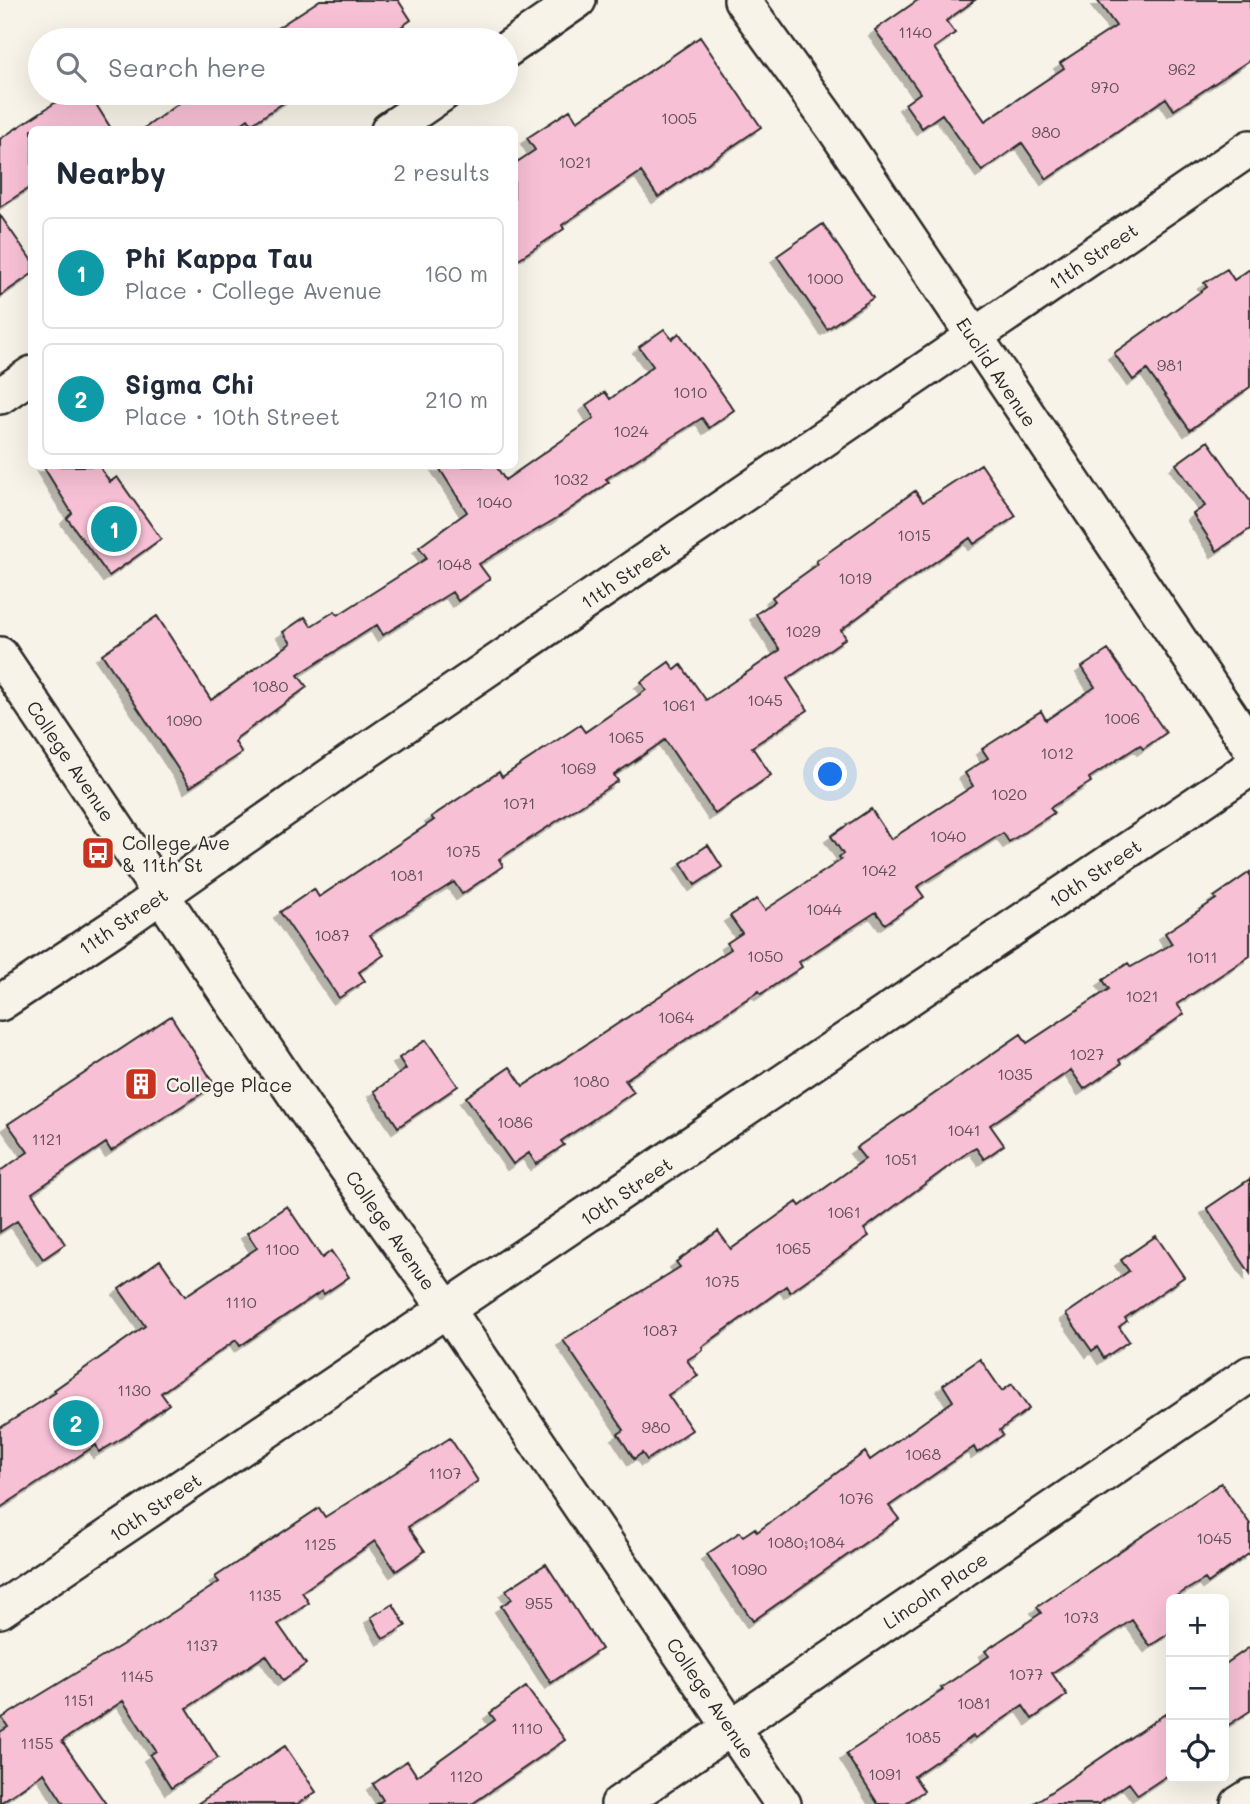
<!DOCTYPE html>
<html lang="en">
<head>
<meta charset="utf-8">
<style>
	body { margin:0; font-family:Mali,sans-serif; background:#f6f6f7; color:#1f2937 }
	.controls { position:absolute; right:21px; bottom:21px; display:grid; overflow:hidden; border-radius:10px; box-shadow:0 7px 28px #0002 }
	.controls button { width:63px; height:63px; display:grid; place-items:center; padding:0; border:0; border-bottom:2px solid #e0e1e3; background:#fff; color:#1f2937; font:35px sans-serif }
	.you { position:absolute; left:831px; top:775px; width:24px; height:24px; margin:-18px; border:5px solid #fff; border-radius:50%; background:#1a73e8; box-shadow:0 0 0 10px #1a73e833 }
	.badge { display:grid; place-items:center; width:46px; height:46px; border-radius:50%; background:#b45309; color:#fff; font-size:23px; font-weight:700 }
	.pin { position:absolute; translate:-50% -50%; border:4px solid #fff; box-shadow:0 2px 7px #0006 }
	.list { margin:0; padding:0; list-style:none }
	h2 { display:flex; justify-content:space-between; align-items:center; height:91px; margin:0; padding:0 28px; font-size:30px }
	h2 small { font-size:23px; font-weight:400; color:#747a83 }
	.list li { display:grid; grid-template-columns:46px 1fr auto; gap:21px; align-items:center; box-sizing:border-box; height:112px; margin:0 14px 14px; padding:0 14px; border:2px solid #e0e1e3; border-radius:10px }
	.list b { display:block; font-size:26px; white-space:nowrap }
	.list p { margin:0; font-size:23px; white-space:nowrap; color:#747a83 }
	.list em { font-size:23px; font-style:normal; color:#747a83 }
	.icon { flex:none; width:38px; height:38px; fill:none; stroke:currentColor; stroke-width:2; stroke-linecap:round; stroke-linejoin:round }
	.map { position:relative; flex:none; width:1250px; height:1804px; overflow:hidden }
	.search { position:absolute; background:#fff; box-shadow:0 7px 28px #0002; left:28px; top:28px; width:490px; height:77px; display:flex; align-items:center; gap:18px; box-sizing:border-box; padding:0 24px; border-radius:38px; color:#747a83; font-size:26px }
	.panel { position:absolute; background:#fff; box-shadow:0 7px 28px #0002; left:28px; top:126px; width:490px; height:343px; border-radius:10px }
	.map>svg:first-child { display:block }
	.building { fill:#f8c0d5; stroke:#2b2b2b; stroke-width:2; filter:url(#shadow) }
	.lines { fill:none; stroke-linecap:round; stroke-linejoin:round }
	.minor-casing { stroke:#2b2b2b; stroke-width:40 }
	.minor { stroke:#f7f3e8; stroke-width:35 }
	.labels { text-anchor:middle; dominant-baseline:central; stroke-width:5; stroke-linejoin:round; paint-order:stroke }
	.number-label { font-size:16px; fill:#5e5056 }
	.street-label { font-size:19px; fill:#2b2b2b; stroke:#f7f3e8 }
	.poi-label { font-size:19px; fill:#2b2b2b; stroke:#f7f3e8; text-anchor:start }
</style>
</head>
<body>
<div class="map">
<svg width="1250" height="1804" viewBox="0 0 1250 1804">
	<defs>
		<filter id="shadow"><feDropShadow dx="-6" dy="6" stdDeviation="0" flood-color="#0004"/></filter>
	</defs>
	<rect width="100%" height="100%" fill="#f7f3e8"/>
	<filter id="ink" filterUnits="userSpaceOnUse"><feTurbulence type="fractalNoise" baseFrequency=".0143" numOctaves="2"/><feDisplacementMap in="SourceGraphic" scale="14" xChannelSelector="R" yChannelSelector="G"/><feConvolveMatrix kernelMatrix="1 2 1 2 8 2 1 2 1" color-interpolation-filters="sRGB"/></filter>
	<g filter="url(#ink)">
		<path class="building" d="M320,0H398L411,20L382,40H259Z
			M918,0H975L946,21L955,33L934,48L985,121L1064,68L1060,63L1116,26L1097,0H1250V60L1174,110L1166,98L1047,179L1022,143L982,171L942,114L922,128L905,104L920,93L875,30Z
			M700,37L761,127L658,197L641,172L562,225L564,229L514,262V164L535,150L527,138L570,110L577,121Z
			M70,93H89L112,130H32V186L0,207V139Z
			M193,93H298L252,124L248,119L233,130H142Z
			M0,215L32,261V274L0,296Z
			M823,224L873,298L827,329L777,256Z
			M1227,269L1234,280L1250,269V387L1190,430L1147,370L1133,380L1114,353L1207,287L1204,283Z
			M664,329L672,339L679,333L734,410L709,428L702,418L606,479L609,482L557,518L479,564L490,579L458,601L452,592L383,635L377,625L298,675L307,687L237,738L235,742L242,753L190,787L102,654L157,616L211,700L291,643L283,632L305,617L311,626L335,611L338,615L427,558L419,547L467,512L438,466H496L505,480L594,418L586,405L605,392L610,399L653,366L639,347Z
			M1208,441L1250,501V529L1217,551L1193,514L1205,506L1176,464Z
			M981,464L1016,516L974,544L970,538L893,591L841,630L846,638L787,679L808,710L752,747L771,775L715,814L665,740L614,775L618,781L499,859L503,866L462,894L454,882L370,935L384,955L359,972L365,981L339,998L280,912L314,889L319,897L434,820L431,817L499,772L502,777L580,725L585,732L646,690L641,682L669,662L675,670L681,665L706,700L780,650L756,614L775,601L772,597L818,564L816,561L915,491L923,502Z
			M43,466H99L110,482L117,477L161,539L109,576L67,518L72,513Z
			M1108,650L1166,733L1143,749L1140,745L1089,778L1091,782L1050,808L1054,813L1009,842L1003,833L917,887L924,897L885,924L876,912L799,962L802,967L761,994L759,991L625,1080L634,1092L561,1141L564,1145L536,1164L529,1153L513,1164L466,1097L510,1067L523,1086L731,949L727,943L742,933L730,916L757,899L765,910L841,860L839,857L843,854L831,836L871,809L891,839L973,786L965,773L988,758L982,749L1041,711L1046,720L1095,687L1082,667Z
			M708,845L722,867L695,885L681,863Z
			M1250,872V956L1177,1004L1184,1014L1119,1060L1121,1064L1084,1089L1071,1070L990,1125L1004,1145L984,1159L976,1148L968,1152L864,1229L869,1236L790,1292L786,1286L702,1347L703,1350L687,1360L698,1376L668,1395L692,1430L647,1460L642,1453L634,1459L618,1434L624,1430L563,1340L680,1267L676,1262L718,1231L731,1249L797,1202L800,1206L865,1159L856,1148L1021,1034L1027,1043L1109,989L1103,980L1128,963L1131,967L1172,944L1165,933L1216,899L1214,897Z
			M171,1016L215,1085L111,1151L106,1143L32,1193L65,1244L43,1259L17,1221L0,1232V1171L28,1152L8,1124Z
			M426,1040L458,1086L398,1127L374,1091L406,1069L399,1058Z
			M1250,1179V1273L1207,1208Z
			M287,1206L322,1258L331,1251L349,1277L324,1294L322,1291L240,1346L236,1340L161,1393L169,1404L126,1436L99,1452L96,1445L0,1508V1428L56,1392L54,1390L145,1326L119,1289L160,1260L185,1296L257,1248L247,1233Z
			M1156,1236L1184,1277L1125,1318L1127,1321L1119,1327L1129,1341L1104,1358L1097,1347L1092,1351L1066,1314L1129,1271L1121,1260Z
			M980,1359L1002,1391L1012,1384L1029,1409L1000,1430L1003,1435L977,1453L974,1447L889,1506L899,1519L753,1621L707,1554L740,1532L743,1536L755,1528L757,1532L865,1452L870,1460L953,1401L943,1385Z
			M450,1438L478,1481L408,1527L425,1551L396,1571L375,1541L302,1592L309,1603L278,1624L306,1664L283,1680L266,1655L187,1708L218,1758L171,1788L150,1755L156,1751L123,1701L62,1741L106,1804H64L44,1773L0,1803V1732L8,1727L2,1718L140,1634L219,1582L215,1577L319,1508L325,1517Z
			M1221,1483L1250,1524V1553L1208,1583L1205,1579L1171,1599V1632L1150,1646L1132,1620L1052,1673L1067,1695L1032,1719L1023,1706L975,1738L973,1736L914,1776L924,1791L904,1804H878L846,1754L943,1690L941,1688L989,1656L985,1651L1041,1613L1037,1607Z
			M546,1564L601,1649L551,1683L501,1606L512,1599L506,1590Z
			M393,1604L406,1626L383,1639L371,1617Z
			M1250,1647V1711L1224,1728V1665Z
			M526,1687L565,1740L472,1804H377L383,1800L373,1784L407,1761L417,1776L495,1720L490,1713Z
			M1171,1710V1773L1138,1795L1129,1783L1098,1804H1033Z
			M285,1746L316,1792L297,1804H197Z"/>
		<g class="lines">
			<defs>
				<path id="minor" d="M742,0L835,129L1250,746
					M506,50L578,0
					M389,130L443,93
					M0,396L32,374
					M0,655L303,1106L448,1311L783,1804
					M0,1003L121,923L349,763L1250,148
					M0,1610L1250,768
					M619,1804L1250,1374
					M1239,1804L1250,1797"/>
			</defs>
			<use href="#minor" class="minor-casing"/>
			<use href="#minor" class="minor"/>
		</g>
	</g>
	<defs>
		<symbol id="bus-square" viewBox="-11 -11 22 22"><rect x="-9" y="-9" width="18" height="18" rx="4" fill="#c8321e" stroke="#f7f3e8"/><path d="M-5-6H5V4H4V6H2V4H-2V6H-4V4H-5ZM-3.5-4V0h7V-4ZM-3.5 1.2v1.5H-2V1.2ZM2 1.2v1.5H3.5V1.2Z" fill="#fff"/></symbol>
		<symbol id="building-square" viewBox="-11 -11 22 22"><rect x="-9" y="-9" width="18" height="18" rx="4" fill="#c8321e" stroke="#f7f3e8"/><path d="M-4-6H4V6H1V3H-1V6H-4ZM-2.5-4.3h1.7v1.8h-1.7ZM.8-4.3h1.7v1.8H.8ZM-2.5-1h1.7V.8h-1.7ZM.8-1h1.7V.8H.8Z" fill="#fff"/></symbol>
	</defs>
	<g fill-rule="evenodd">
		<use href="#bus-square" x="79" y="834" width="38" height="38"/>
		<use href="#building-square" x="122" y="1065" width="38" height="38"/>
	</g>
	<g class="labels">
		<g class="number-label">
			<text x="915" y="31">1140</text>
			<text x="1182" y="68">962</text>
			<text x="1105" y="86">970</text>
			<text x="679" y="117">1005</text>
			<text x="1046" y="131">980</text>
			<text x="575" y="161">1021</text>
			<text x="825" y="277">1000</text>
			<text x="1170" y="364">981</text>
			<text x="690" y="391">1010</text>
			<text x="631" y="430">1024</text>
			<text x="571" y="478">1032</text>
			<text x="494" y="501">1040</text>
			<text x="914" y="534">1015</text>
			<text x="454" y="563">1048</text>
			<text x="855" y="577">1019</text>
			<text x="803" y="630">1029</text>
			<text x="270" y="685">1080</text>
			<text x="765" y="699">1045</text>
			<text x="679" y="704">1061</text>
			<text x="1122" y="717">1006</text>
			<text x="184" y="719">1090</text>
			<text x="626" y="736">1065</text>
			<text x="1057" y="752">1012</text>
			<text x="578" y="767">1069</text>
			<text x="1009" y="793">1020</text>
			<text x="519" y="802">1071</text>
			<text x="948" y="835">1040</text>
			<text x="463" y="850">1075</text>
			<text x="879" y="869">1042</text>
			<text x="407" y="874">1081</text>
			<text x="824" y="908">1044</text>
			<text x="332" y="934">1087</text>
			<text x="765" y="955">1050</text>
			<text x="1202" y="956">1011</text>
			<text x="1142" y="995">1021</text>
			<text x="676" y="1016">1064</text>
			<text x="1087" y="1053">1027</text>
			<text x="1015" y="1073">1035</text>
			<text x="591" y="1080">1080</text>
			<text x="515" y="1121">1086</text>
			<text x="964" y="1129">1041</text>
			<text x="47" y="1138">1121</text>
			<text x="901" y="1158">1051</text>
			<text x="844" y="1211">1061</text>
			<text x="793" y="1247">1065</text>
			<text x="282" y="1248">1100</text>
			<text x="722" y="1280">1075</text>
			<text x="241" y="1301">1110</text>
			<text x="660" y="1329">1087</text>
			<text x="134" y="1389">1130</text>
			<text x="656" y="1426">980</text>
			<text x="923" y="1453">1068</text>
			<text x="445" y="1472">1107</text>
			<text x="856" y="1497">1076</text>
			<text x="1214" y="1537">1045</text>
			<text x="806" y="1541">1080;1084</text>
			<text x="320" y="1543">1125</text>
			<text x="749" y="1568">1090</text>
			<text x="265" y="1594">1135</text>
			<text x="539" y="1602">955</text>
			<text x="1081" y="1616">1073</text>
			<text x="202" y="1644">1137</text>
			<text x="1026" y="1673">1077</text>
			<text x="137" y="1675">1145</text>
			<text x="79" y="1699">1151</text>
			<text x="974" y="1702">1081</text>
			<text x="527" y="1727">1110</text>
			<text x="923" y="1736">1085</text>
			<text x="37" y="1742">1155</text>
			<text x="885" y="1773">1091</text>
			<text x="466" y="1775">1120</text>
		</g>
		<g class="street-label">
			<text transform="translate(1093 256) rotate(-34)">11th Street</text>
			<text transform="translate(997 372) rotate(56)">Euclid Avenue</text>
			<text transform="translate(625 575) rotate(-34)">11th Street</text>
			<text transform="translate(71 761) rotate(56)">College Avenue</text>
			<text transform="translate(1095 873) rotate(-34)">10th Street</text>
			<text transform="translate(123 921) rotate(-34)">11th Street</text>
			<text transform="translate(626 1191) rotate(-34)">10th Street</text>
			<text transform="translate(391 1230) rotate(55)">College Avenue</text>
			<text transform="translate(155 1507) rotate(-34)">10th Street</text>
			<text transform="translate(935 1590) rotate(-34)">Lincoln Place</text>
			<text transform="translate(711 1698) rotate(56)">College Avenue</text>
		</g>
		<g class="poi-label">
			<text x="122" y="842">College Ave<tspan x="122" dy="22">&amp; 11th St</tspan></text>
			<text x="166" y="1084">College Place</text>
		</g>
	</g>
</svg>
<div class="controls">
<button>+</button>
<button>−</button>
<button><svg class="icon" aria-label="locate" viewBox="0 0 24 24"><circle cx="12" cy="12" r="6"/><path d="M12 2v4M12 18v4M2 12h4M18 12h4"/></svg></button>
</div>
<div class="you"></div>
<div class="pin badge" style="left:114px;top:529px;background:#0f9aa8">1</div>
<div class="pin badge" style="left:76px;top:1423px;background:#0f9aa8">2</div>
<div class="search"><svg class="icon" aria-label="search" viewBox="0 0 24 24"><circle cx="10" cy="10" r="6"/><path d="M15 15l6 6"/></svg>Search here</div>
<section class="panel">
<h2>Nearby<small>2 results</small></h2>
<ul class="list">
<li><span class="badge" style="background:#0f9aa8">1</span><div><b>Phi Kappa Tau</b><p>Place · College Avenue</p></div><em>160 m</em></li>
<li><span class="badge" style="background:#0f9aa8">2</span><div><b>Sigma Chi</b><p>Place · 10th Street</p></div><em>210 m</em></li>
</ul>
</section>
</div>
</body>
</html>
